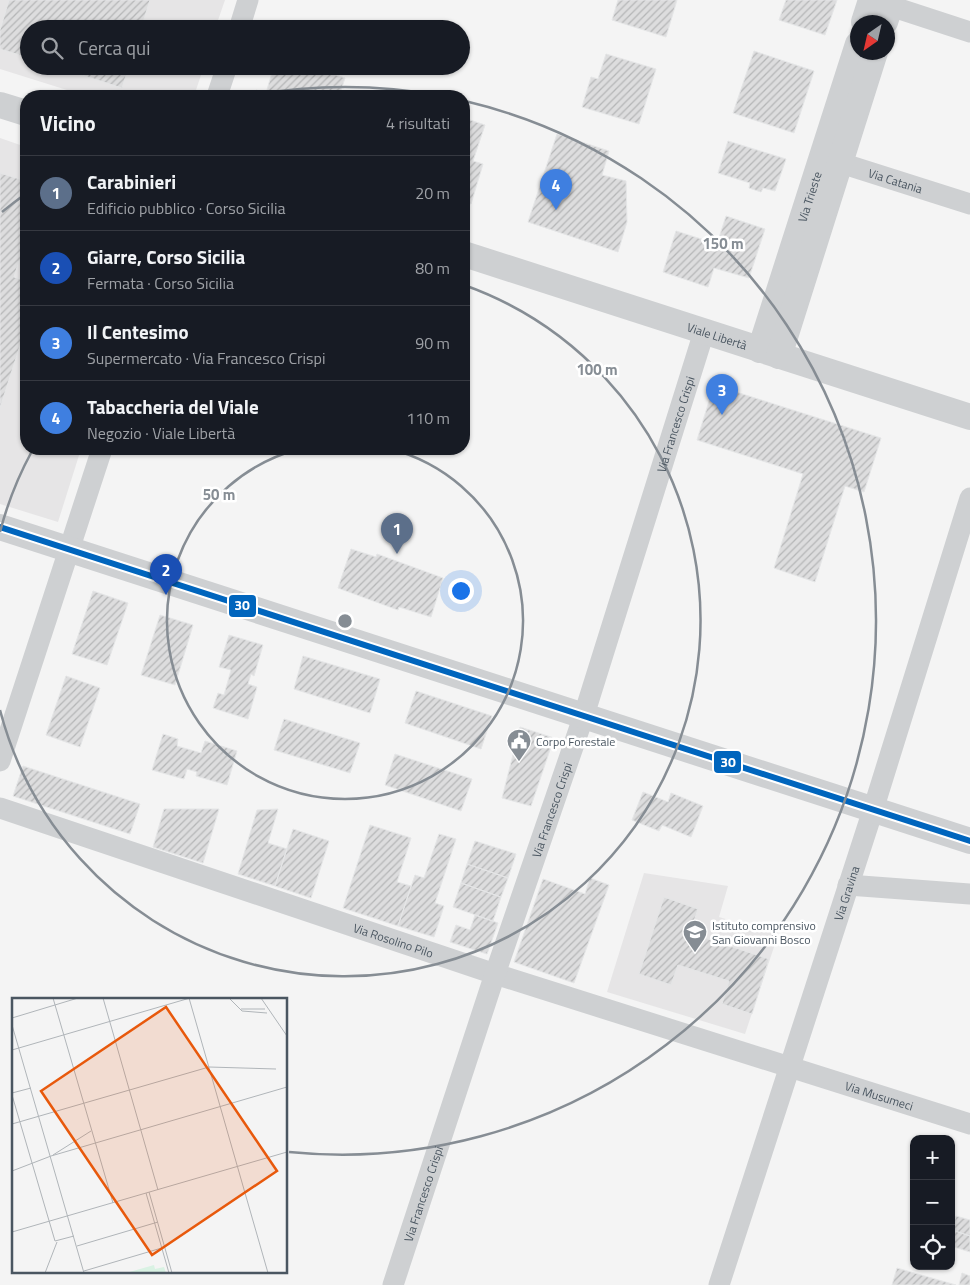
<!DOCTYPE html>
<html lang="it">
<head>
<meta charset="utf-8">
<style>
	body { margin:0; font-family:"Titillium Web",sans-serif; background:#242831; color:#f1f3f6 }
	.controls { position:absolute; right:15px; bottom:15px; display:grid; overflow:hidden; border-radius:10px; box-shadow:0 1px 4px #0004 }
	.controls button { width:45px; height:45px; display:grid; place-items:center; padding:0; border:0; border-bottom:1px solid #363941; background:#171b24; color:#f1f3f6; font:25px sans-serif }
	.compass { position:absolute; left:850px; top:15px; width:45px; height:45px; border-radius:50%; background:#171b24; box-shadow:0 1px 4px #0004; rotate:214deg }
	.you { position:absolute; left:460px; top:590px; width:18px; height:18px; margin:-12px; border:4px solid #fff; border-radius:50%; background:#1a73e8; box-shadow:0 0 0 8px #1a73e833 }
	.badge { display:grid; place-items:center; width:32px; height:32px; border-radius:50%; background:#ea580c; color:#fff; font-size:16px; font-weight:700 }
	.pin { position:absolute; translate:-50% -41px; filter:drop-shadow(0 1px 2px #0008) }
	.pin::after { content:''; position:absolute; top:26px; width:18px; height:15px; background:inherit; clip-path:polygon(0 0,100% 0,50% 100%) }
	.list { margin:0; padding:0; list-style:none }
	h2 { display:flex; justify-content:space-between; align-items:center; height:65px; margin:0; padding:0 20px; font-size:21px }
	h2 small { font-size:16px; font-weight:400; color:#9ea1a6 }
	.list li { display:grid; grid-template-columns:32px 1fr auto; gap:15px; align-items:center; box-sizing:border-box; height:75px; padding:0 20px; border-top:1px solid #363941 }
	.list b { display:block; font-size:19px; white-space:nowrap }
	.list p { margin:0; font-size:16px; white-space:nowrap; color:#9ea1a6 }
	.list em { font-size:16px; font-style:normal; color:#9ea1a6 }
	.icon { flex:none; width:28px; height:28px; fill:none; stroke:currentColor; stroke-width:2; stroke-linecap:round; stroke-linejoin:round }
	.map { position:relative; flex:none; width:970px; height:1285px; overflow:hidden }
	.search { position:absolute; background:#171b24; box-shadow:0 1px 4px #0004; left:20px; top:20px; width:450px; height:55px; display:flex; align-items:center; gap:12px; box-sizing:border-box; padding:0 18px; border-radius:28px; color:#9ea1a6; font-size:19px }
	.panel { position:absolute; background:#171b24; box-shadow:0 1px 4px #0004; left:20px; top:90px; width:450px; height:365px; border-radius:20px }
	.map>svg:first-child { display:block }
	.education { fill:#e6e5e6 }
	.building { fill:url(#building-hatch); stroke:#e5e6e7 }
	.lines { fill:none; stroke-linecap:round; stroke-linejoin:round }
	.minor { stroke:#ced0d2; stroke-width:21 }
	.tertiary { stroke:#ced0d2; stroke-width:26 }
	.bus-1-casing { stroke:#fff; stroke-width:10 }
	.bus-1 { stroke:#0065bd; stroke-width:6 }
	.ring { fill:none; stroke:#868d94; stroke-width:2.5 }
	.labels { text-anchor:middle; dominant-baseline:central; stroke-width:5; stroke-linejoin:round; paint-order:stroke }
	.street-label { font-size:12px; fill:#4a5661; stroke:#fff }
	.poi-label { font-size:12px; fill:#4a5661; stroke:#fff; text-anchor:start }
	.inset-road { fill:none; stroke:#b0b5b9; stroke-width:1 }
	.view { fill:#e8590c; fill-opacity:0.15; stroke:#e8590c; stroke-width:2.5 }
	.inset-edge { fill:none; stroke:#4a5661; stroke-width:2.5 }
	.centre { fill:#868d94; stroke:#fff; stroke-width:2.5 }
	.ring-label { font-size:15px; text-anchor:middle; font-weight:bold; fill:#868d94; stroke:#fff; stroke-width:5; stroke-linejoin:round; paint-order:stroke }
	.line-badge { stroke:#fff; stroke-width:2 }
	.badge-label { font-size:14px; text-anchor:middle; font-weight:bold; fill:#fff }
</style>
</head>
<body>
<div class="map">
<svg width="970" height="1285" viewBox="0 0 970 1285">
	<defs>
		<pattern id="building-hatch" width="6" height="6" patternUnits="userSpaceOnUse" patternTransform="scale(1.25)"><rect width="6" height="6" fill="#ddddde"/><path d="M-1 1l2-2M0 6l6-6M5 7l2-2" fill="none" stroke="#b5b6b7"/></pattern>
	</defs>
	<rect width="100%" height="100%" fill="#f4f4f4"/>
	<path class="education" d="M0,0H225L215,29H29V66H204L194,96H86L0,69Z
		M0,138L26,147V449H81L58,522L0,504Z
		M644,873L728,886L719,917L778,935L745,1034L607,992Z"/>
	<path class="building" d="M9,0H150L141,29H29V58L0,49V30Z
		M618,0H677L666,37L612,20Z
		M786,0H837L825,35L779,20Z
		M754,51L814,71L794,133L733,113Z
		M606,54L656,69L639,124L582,107L591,77L598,79Z
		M54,66H129L122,88Z
		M274,66H309L345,78L339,96H254L256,90L266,93Z
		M464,118L485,125L473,161L483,164L471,204L464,202Z
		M557,134L609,151L602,175L626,181L627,222L618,252L528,222Z
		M728,141L786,159L775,191L763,188L761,192L749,188L750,183L718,173Z
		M0,173L26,181V263L19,261L14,277L26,281V327L0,408Z
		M726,216L765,229L749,278L714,268L708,287L663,272L676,231L717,244Z
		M714,385L881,438L864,492L845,486L815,582L774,568L803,474L697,440Z
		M351,549L376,557L377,554L443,578L431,617L399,607L398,610L338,588Z
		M93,591L128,603L107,665L72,654Z
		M160,615L193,625L175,685L141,675Z
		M229,635L263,645L254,676L251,674L248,684L257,687L248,719L213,708L218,693L224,695L231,670L219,667Z
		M303,656L380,679L370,713L294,689Z
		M66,676L100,688L80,747L46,735Z
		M416,691L492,716L481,749L405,723Z
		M284,719L360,743L350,773L274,750Z
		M520,727L554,738L531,806L502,798Z
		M163,734L178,739L177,746L201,753L205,741L237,751L227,785L196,776L197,772L187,769L184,779L152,770Z
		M395,754L472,779L461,811L385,785Z
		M23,766L140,804L130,834L13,796Z
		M643,792L668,802L671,793L703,806L691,837L662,825L659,831L632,820Z
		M164,809H219L203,863L153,847Z
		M278,809L268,843L287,849L275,886L238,874L257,810Z
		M370,825L411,838L397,882L411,886L398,926L343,908Z
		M293,829L329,841L311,898L275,886Z
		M439,834L456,839L435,903L444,906L434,937L398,926L415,875L424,878Z
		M475,841L516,854L508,878L467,864Z
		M467,864L508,878L501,897L461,883Z
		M590,878L609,885L574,983L514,962L543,879L585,894Z
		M461,883L501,897L493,921L453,907Z
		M664,897L698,909L690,933L769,959L752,1014L722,1004L729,981L678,965L671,985L639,974Z
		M475,915L498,923L487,954L450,942L456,925L470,930Z
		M956,1216L970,1220V1236L952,1230Z
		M952,1230L970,1236V1252L951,1246Z
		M897,1268L956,1285H892Z
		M962,1273L970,1276V1285H959Z"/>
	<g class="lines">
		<g class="minor">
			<path d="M875,1L970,32"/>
			<path d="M239,29L248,0"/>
			<path d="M217,96L227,66"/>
			<path id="s1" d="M825,158L970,204"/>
			<path d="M0,761L102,449"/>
			<path id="s2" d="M0,808L495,974L970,1124"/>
			<path d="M848,885L970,894"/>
			<path id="s3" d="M393,1285L495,974L584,715L704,332"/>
			<path id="s4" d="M719,1285L873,810L970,498"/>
		</g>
		<g class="tertiary">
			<path d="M864,22L871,0"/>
			<path d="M885,22L892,0"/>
			<path d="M0,105L26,113"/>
			<path id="s5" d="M464,254L970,417"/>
			<path id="s6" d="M760,350L858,44"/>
			<path d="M779,356L875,52"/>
			<path d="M0,527L970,841"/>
		</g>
		<defs>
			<path id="bus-1" d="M0,527L970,841"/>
		</defs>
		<use href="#bus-1" class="bus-1-casing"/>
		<use href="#bus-1" class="bus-1"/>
	</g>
	<g class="ring">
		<path d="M391 449A178 178 0 1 1 299 449"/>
		<path d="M0 532A356 356 0 0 1 32 451M464 285A356 356 0 1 1 0 710"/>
		<path d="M2 212A534 534 0 0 1 24 195M248 96A534 534 0 0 1 442 96M465 101A534 534 0 0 1 289 1152"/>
	</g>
	<defs>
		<symbol id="civic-pin" viewBox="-11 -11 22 30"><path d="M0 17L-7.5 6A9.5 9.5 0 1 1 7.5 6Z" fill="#868d94" stroke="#fff"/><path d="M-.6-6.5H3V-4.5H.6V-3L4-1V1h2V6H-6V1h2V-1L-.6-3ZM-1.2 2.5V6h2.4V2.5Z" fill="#fff"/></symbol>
		<symbol id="school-pin" viewBox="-11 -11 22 30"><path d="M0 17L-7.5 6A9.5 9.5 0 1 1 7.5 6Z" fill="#868d94" stroke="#fff"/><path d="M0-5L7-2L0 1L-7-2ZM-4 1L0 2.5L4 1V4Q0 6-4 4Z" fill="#fff"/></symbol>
	</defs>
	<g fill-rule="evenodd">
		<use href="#civic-pin" x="505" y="727" width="28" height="38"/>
		<use href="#school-pin" x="681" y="918" width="28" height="38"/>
	</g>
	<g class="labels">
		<g class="street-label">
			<text stroke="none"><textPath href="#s1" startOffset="74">Via Catania</textPath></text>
			<text stroke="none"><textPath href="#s6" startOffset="161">Via Trieste</textPath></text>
			<text stroke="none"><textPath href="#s5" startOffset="266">Viale Libertà</textPath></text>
			<text stroke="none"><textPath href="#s3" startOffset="906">Via Francesco Crispi</textPath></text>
			<text stroke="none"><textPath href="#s3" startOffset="501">Via Francesco Crispi</textPath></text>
			<text stroke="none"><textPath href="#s4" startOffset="412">Via Gravina</textPath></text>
			<text stroke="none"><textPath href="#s2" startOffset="415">Via Rosolino Pilo</textPath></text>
			<text stroke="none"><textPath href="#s2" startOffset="925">Via Musumeci</textPath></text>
			<text stroke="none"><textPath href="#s3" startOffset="96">Via Francesco Crispi</textPath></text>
		</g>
		<g class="poi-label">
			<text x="536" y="741">Corpo Forestale</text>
			<text x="712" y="925">Istituto comprensivo<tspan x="712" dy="14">San Giovanni Bosco</tspan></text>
		</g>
	</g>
	<g transform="translate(12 998)">
		<rect width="275" height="275" fill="#f4f4f4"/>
		<path d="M142,267L143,271L152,269L154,275H114Z" fill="#d9f2e3"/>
		<path class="inset-road" d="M41,0L101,205M91,0L146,192M177,0L256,275M217,0L230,13L255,15M249,0L275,38M229,11H253M0,20L66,0M0,27L72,275M0,52L178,0M0,95L19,90M0,97L43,243L62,238M0,126L197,69L264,71M41,157L79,133M0,173L39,158L275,89M137,194L160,275M134,195L157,275M0,234L275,154M65,248L146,224M72,273L153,249M33,275L45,244"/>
		<path class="view" d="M154,9L265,173L140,257L29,93Z"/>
		<rect width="275" height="275" class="inset-edge"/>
	</g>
	<circle cx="345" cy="621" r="8" class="centre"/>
	<g class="ring-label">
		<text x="723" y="249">150 m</text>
		<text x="597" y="375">100 m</text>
		<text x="219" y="500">50 m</text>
	</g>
	<g class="line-badge">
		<rect x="228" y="594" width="29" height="24" rx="5" fill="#0065bd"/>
		<rect x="713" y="750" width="29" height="24" rx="5" fill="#0065bd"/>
	</g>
	<g class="badge-label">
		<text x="242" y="610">30</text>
		<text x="728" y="767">30</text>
	</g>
</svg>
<div class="controls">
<button>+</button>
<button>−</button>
<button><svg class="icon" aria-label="locate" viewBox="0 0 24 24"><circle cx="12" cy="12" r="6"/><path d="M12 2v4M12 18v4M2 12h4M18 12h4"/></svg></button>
</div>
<svg class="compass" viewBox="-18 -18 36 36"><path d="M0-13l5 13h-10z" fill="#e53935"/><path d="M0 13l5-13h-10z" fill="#9ea1a6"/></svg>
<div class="you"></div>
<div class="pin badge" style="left:397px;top:554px;background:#5c6f8a">1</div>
<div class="pin badge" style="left:166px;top:595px;background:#1a4fb4">2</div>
<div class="pin badge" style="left:722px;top:415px;background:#3f7fe0">3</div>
<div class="pin badge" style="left:556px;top:210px;background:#3f7fe0">4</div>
<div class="search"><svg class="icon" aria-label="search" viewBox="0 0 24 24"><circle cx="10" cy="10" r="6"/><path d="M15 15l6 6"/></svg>Cerca qui</div>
<section class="panel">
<h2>Vicino<small>4 risultati</small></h2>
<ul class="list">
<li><span class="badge" style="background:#5c6f8a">1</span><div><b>Carabinieri</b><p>Edificio pubblico · Corso Sicilia</p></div><em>20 m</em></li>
<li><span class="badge" style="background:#1a4fb4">2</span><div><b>Giarre, Corso Sicilia</b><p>Fermata · Corso Sicilia</p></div><em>80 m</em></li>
<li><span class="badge" style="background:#3f7fe0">3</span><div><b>Il Centesimo</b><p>Supermercato · Via Francesco Crispi</p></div><em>90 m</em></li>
<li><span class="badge" style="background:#3f7fe0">4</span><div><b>Tabaccheria del Viale</b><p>Negozio · Viale Libertà</p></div><em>110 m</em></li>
</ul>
</section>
</div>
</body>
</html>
